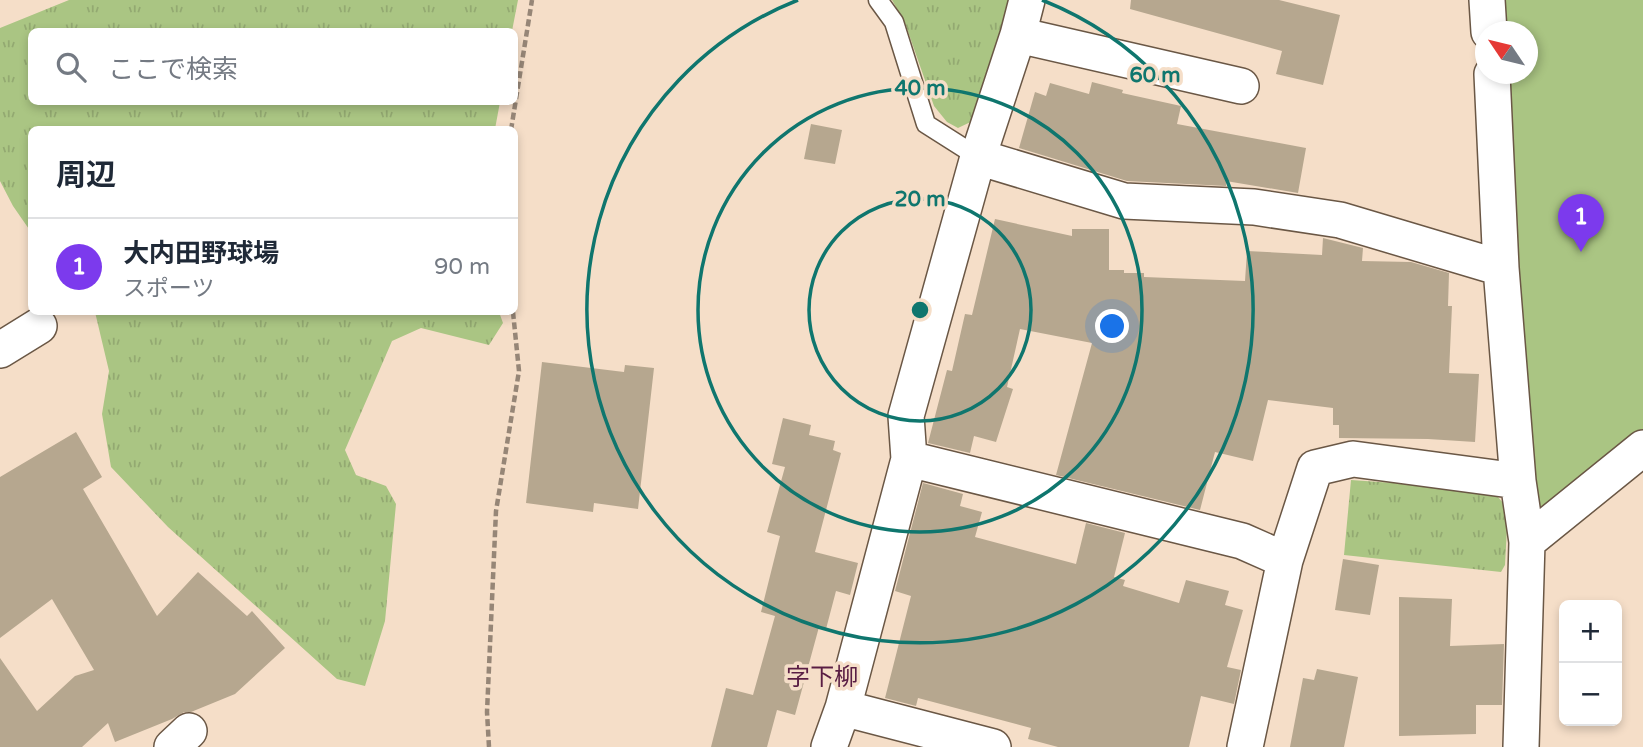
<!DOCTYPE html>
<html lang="ja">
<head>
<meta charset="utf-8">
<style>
	body { margin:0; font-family:"Varela Round","Noto Sans JP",sans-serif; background:#f6f6f7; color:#1f2937 }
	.controls { position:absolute; right:21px; bottom:21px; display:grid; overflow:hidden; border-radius:10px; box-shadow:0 4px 10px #0003 }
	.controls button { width:63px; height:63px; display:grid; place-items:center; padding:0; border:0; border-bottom:2px solid #e0e1e3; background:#fff; color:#1f2937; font:35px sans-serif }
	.compass { position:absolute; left:1475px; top:21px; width:63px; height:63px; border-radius:50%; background:#fff; box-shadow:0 4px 10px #0003; rotate:305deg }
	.you { position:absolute; left:1113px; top:327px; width:24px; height:24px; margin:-18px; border:5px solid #fff; border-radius:50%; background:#1a73e8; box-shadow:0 0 0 10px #1a73e833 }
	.badge { display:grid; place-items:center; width:46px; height:46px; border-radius:50%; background:#7c3aed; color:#fff; font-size:23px; font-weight:700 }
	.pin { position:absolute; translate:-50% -58px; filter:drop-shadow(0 2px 4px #0008) }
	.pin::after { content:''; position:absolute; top:37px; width:24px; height:21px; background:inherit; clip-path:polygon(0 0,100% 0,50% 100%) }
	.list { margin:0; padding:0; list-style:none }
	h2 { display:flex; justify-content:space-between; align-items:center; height:91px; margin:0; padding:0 28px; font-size:30px }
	h2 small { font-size:23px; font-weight:400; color:#747a83 }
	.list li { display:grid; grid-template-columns:46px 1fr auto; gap:21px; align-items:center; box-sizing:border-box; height:98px; padding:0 28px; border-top:2px solid #e0e1e3 }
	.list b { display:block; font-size:26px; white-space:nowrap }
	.list p { margin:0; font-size:23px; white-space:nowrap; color:#747a83 }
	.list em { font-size:23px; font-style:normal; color:#747a83 }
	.icon { flex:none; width:38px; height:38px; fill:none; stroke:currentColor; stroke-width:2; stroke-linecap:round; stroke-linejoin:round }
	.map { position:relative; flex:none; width:1643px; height:747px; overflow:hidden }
	.search { position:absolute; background:#fff; box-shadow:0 4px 10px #0003; left:28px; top:28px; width:490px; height:77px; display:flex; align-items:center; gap:18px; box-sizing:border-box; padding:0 24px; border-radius:10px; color:#747a83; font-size:26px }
	.panel { position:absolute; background:#fff; box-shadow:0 4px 10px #0003; left:28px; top:126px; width:490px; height:189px; border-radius:10px }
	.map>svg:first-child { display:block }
	.grass { fill:url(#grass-tufts) }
	.garden { fill:#aac583 }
	.building { fill:#b6a78f }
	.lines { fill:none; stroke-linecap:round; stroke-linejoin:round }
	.service-casing { stroke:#6a5745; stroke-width:21 }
	.minor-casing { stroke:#6a5745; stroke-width:38 }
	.path { stroke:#968677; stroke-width:4.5; stroke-dasharray:7 3.5; stroke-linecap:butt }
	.service { stroke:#fff; stroke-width:18 }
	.minor { stroke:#fff; stroke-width:35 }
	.ring { fill:none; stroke:#0f766e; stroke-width:3.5 }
	.labels { text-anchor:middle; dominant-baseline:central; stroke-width:7; stroke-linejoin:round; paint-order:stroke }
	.quarter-label { font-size:24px; fill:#591d43; stroke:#f5dec8 }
	.centre { fill:#0f766e; stroke:#f5dec8; stroke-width:3.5 }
	.ring-label { font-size:21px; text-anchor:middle; font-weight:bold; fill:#0f766e; stroke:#f5dec8; stroke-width:7; stroke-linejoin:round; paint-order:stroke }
</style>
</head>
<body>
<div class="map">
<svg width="1643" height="747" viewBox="0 0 1643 747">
	<defs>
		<pattern id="grass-tufts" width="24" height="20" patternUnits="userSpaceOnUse" patternTransform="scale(1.75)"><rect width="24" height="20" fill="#aac583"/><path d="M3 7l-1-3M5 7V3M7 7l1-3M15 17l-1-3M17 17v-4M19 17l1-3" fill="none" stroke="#93a971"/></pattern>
	</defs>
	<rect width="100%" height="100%" fill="#f5dec8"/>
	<path class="grass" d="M69,0H518L512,31L32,32V102H500L495,129L32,130L31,232L13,206L0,181V28Z
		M892,0H1011L981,117L958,128L947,122L934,106L905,23Z
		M95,312H499L503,323L489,345L421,328L392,341L345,450L356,475L386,486L396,504L385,621L365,686L337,679L168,527L111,467L102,414L109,371Z
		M1351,480L1478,489L1498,497L1508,509L1505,565L1501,572L1344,555Z"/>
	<path class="garden" d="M1504,0H1643V431L1540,519L1529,445L1508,74H1528V32L1505,31Z"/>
	<path class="building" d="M1131,0H1279L1340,15L1323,85L1276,74L1282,51L1130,9Z
		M1092,82L1123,90L1122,93L1181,106L1177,124L1306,148L1298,193L1226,181V186L1127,181L1019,148L1035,92L1046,96L1050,83L1089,94Z
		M811,124L842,130L835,164L804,159Z
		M995,219L1072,236V229H1109V270H1124V273H1144V277L1245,281L1247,251L1322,255L1323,238L1363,248L1362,261L1411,262L1449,273L1448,306H1452L1449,373L1479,374L1475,442L1428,439L1339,438V425H1333V408L1268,400L1253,461L1215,452L1200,510L1056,475L1092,343L1020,329L1007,387L1013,389L996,442L974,436L970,453L928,443L947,370L952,371L965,314L972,315Z
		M542,362L624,372L625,365L654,368L638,509L594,503L593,512L526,503Z
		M783,418L811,425L809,435L835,441L833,450L841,453L815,552L858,563L850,595L836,591L826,629L819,627L795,715L777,710L767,747H711L726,688L753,695L775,616L761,612L780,536L767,532L785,467L772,464Z
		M76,432L102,477L83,489L157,616L198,572L247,616L252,611L285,648L235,694L191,712H184L172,719L115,742L108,723L82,747H0V658L37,711L75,676L94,670L52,599L0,638V477Z
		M923,483L963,494L960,506L982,512L975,537L1076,564L1086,523L1125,533L1114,577L1125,580L1123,586L1179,603L1186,580L1229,591L1225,605L1243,610L1227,667L1241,670L1234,704L1201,696L1189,747H1058L1028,739L1031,728L918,698L916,706L885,698L911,596L895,591Z
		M1343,559L1379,565L1370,615L1335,610Z
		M1399,597L1452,599L1450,646L1504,644L1502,705H1476V734L1399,736Z
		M1317,669L1358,677L1344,747H1290L1303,678L1314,680Z"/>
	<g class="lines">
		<defs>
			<path id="service" d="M878,0L894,22L926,124L978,157"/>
			<path id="minor" d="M1487,0L1489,32
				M1018,35L1241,86
				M1492,74L1501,268L1518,481L1527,542L1521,747
				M978,157L1124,201L1254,207L1340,220L1501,268
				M0,350L39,326
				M909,459L1242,541L1285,560L1315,468L1353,459L1518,481
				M1527,542L1643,448
				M843,708L993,747
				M172,747L189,731
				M829,747L843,708L909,459L906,416L978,157L1018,35L1027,0
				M1245,747L1285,560"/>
		</defs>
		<use href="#service" class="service-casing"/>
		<use href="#minor" class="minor-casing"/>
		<path class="path" d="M511,130L532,0
			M489,747L487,712L496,511L519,371L513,312"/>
		<use href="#service" class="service"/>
		<use href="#minor" class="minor"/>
	</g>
	<g class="ring">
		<circle cx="920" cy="310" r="111"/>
		<circle cx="920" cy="310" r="222"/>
		<path d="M1042 0A333 333 0 1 1 798 0"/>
	</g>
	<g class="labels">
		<g class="quarter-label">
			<text x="822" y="677">字下柳</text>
		</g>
	</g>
	<circle cx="920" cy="310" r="10" class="centre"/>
	<g class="ring-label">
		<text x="1155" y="82">60 m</text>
		<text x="920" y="95">40 m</text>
		<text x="920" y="206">20 m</text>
	</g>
</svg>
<div class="controls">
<button>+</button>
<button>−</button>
</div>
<svg class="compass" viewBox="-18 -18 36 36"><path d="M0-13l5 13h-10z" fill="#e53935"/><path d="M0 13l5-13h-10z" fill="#747a83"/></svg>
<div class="you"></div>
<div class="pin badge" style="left:1581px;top:252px">1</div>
<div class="search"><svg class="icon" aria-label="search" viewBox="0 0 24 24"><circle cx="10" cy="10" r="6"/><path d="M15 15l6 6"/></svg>ここで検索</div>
<section class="panel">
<h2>周辺<small></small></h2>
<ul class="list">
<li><span class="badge">1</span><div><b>大内田野球場</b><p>スポーツ</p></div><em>90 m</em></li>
</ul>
</section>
</div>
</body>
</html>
